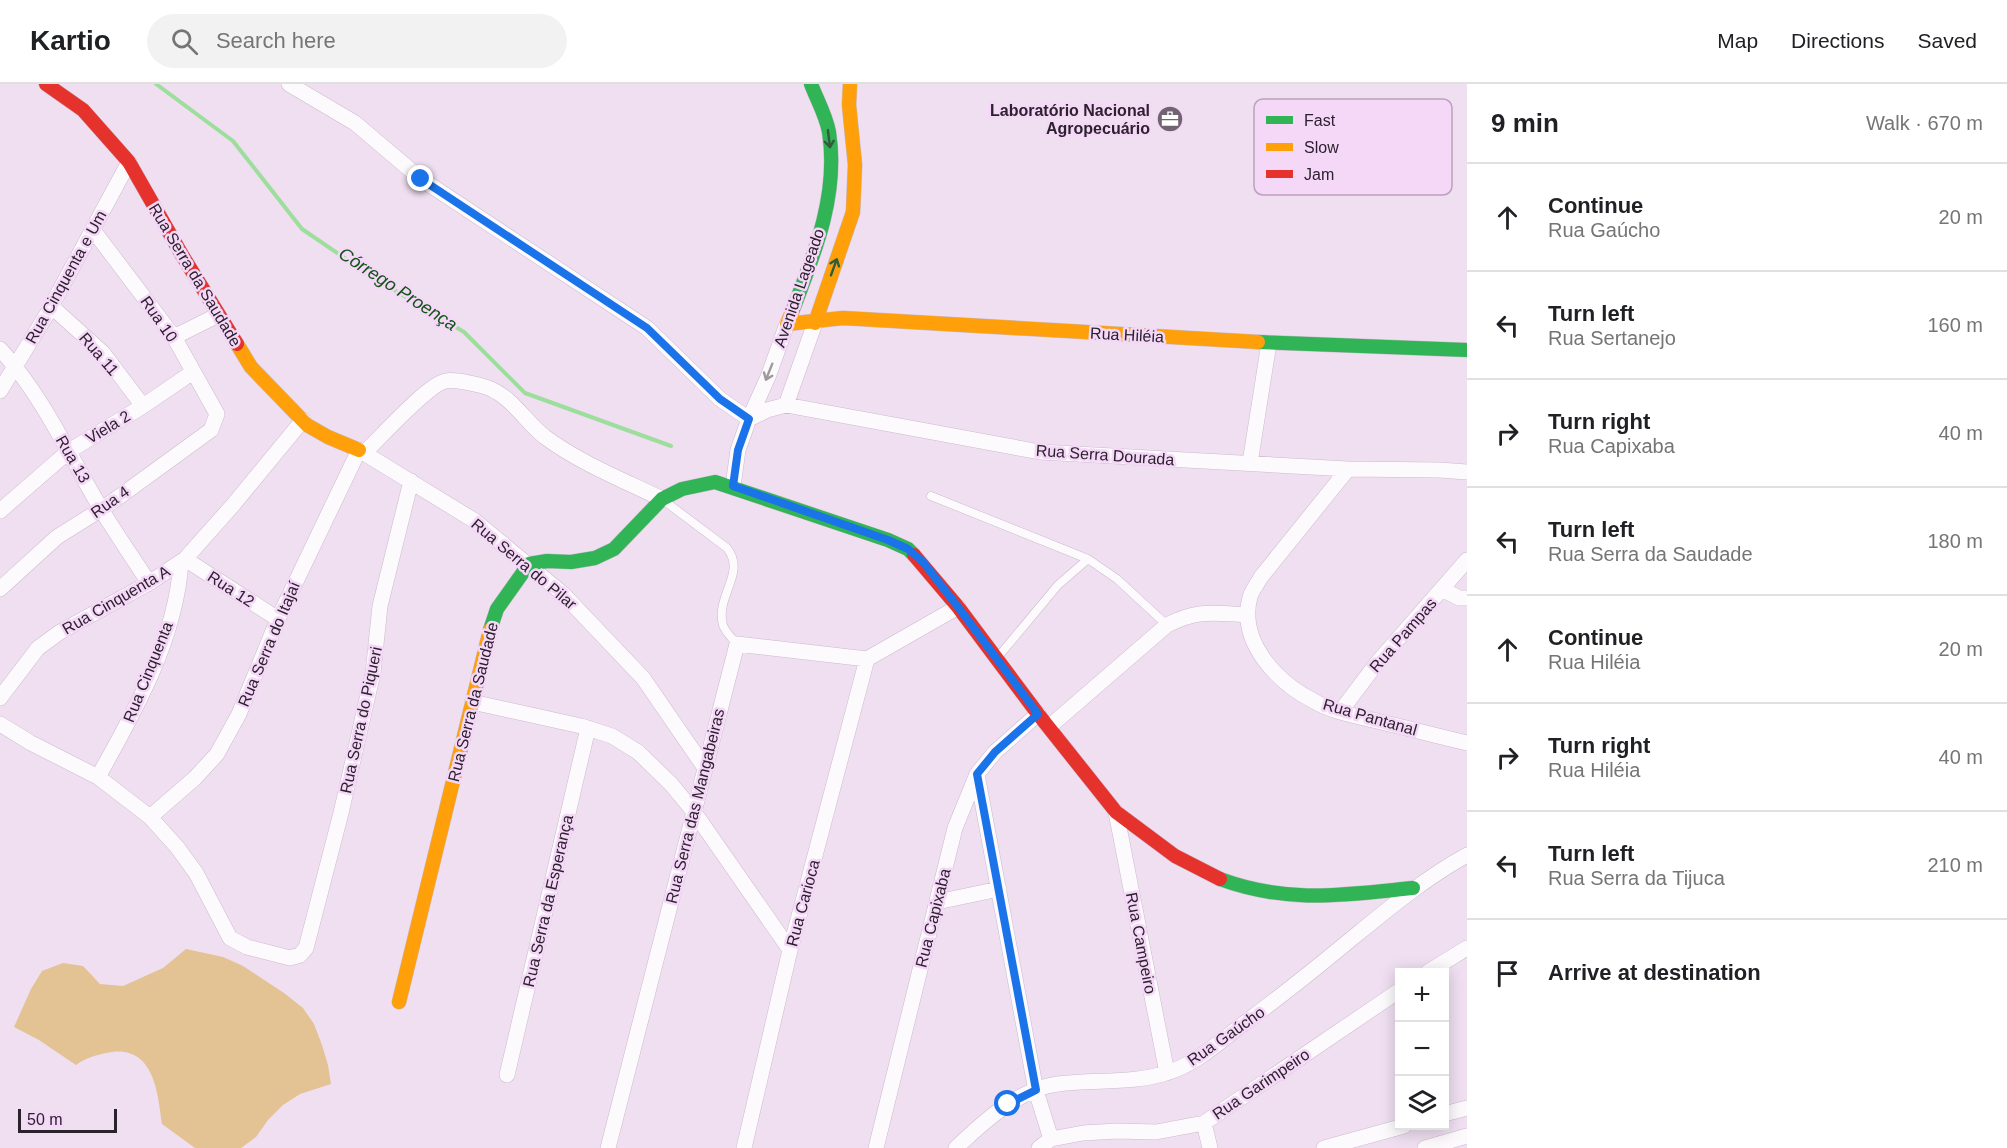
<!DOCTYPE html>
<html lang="en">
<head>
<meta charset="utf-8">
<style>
	body { margin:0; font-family:Arial,sans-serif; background:#f2f2f2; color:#202124 }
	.controls { position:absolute; right:18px; bottom:18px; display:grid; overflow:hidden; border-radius:0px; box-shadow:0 3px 15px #0003 }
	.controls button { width:54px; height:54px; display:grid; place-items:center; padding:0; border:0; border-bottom:2px solid #e0e0e0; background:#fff; color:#202124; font:30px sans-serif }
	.scale { position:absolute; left:18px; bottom:15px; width:99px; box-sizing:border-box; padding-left:6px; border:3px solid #2c222d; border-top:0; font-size:16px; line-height:21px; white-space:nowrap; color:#2c222d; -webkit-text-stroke:4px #f5d8f8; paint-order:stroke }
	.stop { position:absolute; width:18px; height:18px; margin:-14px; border:4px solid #1a73e8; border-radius:50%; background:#fff }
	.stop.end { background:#1a73e8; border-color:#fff; box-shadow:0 2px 6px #0008 }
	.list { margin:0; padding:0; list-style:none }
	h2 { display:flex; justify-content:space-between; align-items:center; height:78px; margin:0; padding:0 24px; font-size:26px }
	h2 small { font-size:20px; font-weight:400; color:#757577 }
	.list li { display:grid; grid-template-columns:39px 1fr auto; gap:18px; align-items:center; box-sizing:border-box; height:108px; padding:0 24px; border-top:2px solid #e0e0e0 }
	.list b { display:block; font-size:22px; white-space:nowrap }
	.list p { margin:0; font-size:20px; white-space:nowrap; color:#757577 }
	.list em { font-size:20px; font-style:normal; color:#757577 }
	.icon { flex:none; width:33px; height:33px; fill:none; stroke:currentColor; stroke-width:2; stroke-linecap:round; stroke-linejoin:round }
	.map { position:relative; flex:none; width:1467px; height:1064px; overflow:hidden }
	header { display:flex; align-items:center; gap:36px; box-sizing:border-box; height:84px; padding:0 30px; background:#fff; border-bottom:2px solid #e0e0e0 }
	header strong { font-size:28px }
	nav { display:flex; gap:33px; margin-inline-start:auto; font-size:21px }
	.search { width:420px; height:54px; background:#f2f2f2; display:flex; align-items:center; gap:15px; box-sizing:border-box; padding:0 21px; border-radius:33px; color:#757577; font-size:22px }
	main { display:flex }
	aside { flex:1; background:#fff }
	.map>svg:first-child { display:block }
	.green { fill:#e3c294 }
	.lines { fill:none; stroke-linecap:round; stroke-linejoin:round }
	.stream { stroke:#9dde9d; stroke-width:4 }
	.lane-casing { stroke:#c9bcca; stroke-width:9 }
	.street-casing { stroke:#c9bcca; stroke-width:16 }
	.fast-casing { stroke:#c9bcca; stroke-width:15 }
	.slow-casing { stroke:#c9bcca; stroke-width:15 }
	.jam-casing { stroke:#c9bcca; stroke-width:15 }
	.lane { stroke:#fdfafd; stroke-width:8 }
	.street { stroke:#fdfafd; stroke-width:15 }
	.fast { stroke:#30b455; stroke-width:14 }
	.slow { stroke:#ff9f0a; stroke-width:14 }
	.jam { stroke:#e5322d; stroke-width:14 }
	.oneway { stroke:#2e5c3d }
	.oneway2 { stroke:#9f999f }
	.route { stroke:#1a73e8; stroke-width:8 }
	.labels { text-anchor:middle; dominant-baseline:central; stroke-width:5; stroke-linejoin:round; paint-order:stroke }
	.poi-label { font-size:16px; font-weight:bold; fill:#2c222d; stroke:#f5d8f8; text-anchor:end }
	.street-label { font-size:16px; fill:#2c222d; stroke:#f5d8f8 }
	.water-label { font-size:18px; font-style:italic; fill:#105514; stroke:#f5d8f8 }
	.key { fill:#f5d8f8; stroke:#b9a1bb; stroke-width:1.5 }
	.key-label { font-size:16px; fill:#2c222d }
</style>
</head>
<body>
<header>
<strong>Kartio</strong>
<div class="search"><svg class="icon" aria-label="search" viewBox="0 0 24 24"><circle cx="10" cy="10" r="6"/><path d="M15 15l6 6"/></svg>Search here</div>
<nav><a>Map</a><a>Directions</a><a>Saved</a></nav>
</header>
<main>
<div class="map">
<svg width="1467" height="1064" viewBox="0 0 1467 1064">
	<rect width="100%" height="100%" fill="#efdff1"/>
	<path class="green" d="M186,865L223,873L243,882L284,909L303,924L314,940L322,961L328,981L331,1000L300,1010L283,1021L268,1036L256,1053L241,1064H195L162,1040C158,1009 154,963 112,968C100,970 86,973 76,981L39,956L14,943L31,905L42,887L63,879L83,882L100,900L123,902L163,884Z"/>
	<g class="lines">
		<path class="stream" d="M156,0L233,57L302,145L371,192L464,248L525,309L671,362"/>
		<defs>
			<path id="lane" d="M931,412L1088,475L1117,495L1167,541
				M663,416L727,464C747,489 715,512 723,541C725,548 732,554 737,560
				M998,573L1058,501L1088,475"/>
			<path id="street" d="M289,0L355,39L421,95L647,244L720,315L749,335
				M51,222L103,269L143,322
				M174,253L218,231
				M0,265C43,312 69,371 101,425C116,450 133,474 149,499
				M0,307L47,230L129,78
				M786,321L815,239
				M749,335L767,326L786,321L1040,368L1348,385L1439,386L1467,388
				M364,369C379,355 429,299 446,297C455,295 482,301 491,305C512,314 527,339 545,353C580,379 623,396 662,415
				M1250,379L1269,259
				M1348,385L1261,493C1258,499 1252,506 1250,513C1238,557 1276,597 1312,616C1332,628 1355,632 1377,637C1407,644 1437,652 1467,659
				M733,402L738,366L749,335L768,293L787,240
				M0,427L69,367L143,322L193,288
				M185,475L278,535
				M0,505L57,453L105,423L211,346L217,330L174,253L93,146
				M1442,505L1459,514H1467
				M0,614L38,564L60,548L149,499L185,475L233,421L303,336
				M472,618L581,642L612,652L638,668L671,700L694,728L790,866
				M1340,628L1377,579L1467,476
				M0,640L31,659L98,693L150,733L177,763L196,789L230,854L247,863L290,874L300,871L306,864L341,729L373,589L380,522L411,397
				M1049,643L1167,541C1198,525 1214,529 1248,531
				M977,690L1036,1007L1051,1055
				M98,693C135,627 176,555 181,478
				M1116,728L1167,989
				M150,733L195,694L217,670L239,630L278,535L359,366L475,437L563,510L643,594L705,684
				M937,818L999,805
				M1428,888L1467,864
				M507,991L588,644
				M1444,1030L1467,1024
				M1204,1039L1210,1064
				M608,1064L737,560L867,575L958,523
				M744,1064L790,866L867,575
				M876,1064L955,744L977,690L995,668L1038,630
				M956,1064C982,1039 1020,1004 1058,1000C1094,995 1132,1000 1166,989C1197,980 1221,956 1246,938C1278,914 1309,890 1339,865C1381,831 1420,797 1467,771
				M1039,1064L1051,1055L1083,1049L1117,1047L1156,1048L1204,1039L1400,906
				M1324,1064L1404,1042
				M1425,1064L1467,1052"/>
			<path id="fast" d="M792,228C814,171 839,111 829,48C826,31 817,16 811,0
				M1258,258L1467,266
				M490,546L497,525L529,480L547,477L571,478L595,474L614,465L662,415L682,405L715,398L888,456L908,465L914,471
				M1220,795C1288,820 1343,811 1413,804"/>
			<path id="slow" d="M792,228L787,240L843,234L1258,258
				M815,239L853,128L855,81L849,21L850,0
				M237,260L251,283L307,341L328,353L359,366
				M399,918L490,546"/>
			<path id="jam" d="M46,0L83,26L129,78L182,171L237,260
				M914,471L958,523L1038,630L1116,728L1175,772L1220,795"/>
		</defs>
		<use href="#lane" class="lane-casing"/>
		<use href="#street" class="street-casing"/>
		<use href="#fast" class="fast-casing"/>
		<use href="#slow" class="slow-casing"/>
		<use href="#jam" class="jam-casing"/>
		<use href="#lane" class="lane"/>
		<use href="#street" class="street"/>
		<use href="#fast" class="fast"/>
		<use href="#slow" class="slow"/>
		<use href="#jam" class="jam"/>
	</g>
	<defs><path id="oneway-shaft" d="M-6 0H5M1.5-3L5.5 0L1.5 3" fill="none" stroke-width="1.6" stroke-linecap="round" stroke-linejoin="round" transform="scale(1.5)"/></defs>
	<g class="oneway">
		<use href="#oneway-shaft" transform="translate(829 55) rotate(83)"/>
		<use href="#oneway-shaft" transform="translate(834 183) rotate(-70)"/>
	</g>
	<use class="oneway2" href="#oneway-shaft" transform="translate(769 288) rotate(112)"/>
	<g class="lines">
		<path class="route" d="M421,95L647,244L720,315L749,335L738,366L733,402L888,456L908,465L923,478L958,523L1038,630L995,668L977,690L1036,1006L1008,1020"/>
	</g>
	<defs>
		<symbol id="office-disc" viewBox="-11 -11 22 22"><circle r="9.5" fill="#706472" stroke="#f5d8f8"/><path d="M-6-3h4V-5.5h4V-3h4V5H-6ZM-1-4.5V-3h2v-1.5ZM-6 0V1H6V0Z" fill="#fff"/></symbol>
	</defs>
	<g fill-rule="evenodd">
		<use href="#office-disc" x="1155" y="20" width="30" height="30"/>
	</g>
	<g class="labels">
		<g class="poi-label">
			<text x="1150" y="26">Laboratório Nacional<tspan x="1150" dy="18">Agropecuário</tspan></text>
		</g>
		<g class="street-label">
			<text transform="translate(195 191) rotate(59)">Rua Serra da Saudade</text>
			<text transform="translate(66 193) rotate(-61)">Rua Cinquenta e Um</text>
			<text transform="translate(799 204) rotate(-71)">Avenida Lageado</text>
			<text transform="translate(159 235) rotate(55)">Rua 10</text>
			<text transform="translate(1127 251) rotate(3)">Rua Hiléia</text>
			<text transform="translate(99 270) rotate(49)">Rua 11</text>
			<text transform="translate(108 343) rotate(-31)">Viela 2</text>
			<text transform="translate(1105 371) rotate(4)">Rua Serra Dourada</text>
			<text transform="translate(73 375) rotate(60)">Rua 13</text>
			<text transform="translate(110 418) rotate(-35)">Rua 4</text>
			<text transform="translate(524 480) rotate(40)">Rua Serra do Pilar</text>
			<text transform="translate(231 505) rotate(33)">Rua 12</text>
			<text transform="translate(116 516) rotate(-30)">Rua Cinquenta A</text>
			<text transform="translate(1403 551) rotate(-49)">Rua Pampas</text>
			<text transform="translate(269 560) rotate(-67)">Rua Serra do Itajaí</text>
			<text transform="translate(148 588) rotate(-68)">Rua Cinquenta</text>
			<text transform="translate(473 618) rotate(-76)">Rua Serra da Saudade</text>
			<text transform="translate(1370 633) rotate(16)">Rua Pantanal</text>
			<text transform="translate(361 636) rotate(-78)">Rua Serra do Piqueri</text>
			<text transform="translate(695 722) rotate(-76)">Rua Serra das Mangabeiras</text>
			<text transform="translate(548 817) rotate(-77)">Rua Serra da Esperança</text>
			<text transform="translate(803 819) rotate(-75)">Rua Carioca</text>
			<text transform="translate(933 834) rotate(-76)">Rua Capixaba</text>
			<text transform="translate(1141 859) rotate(79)">Rua Campeiro</text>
			<text transform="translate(1226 952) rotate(-35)">Rua Gaúcho</text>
			<text transform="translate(1261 1000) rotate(-34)">Rua Garimpeiro</text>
		</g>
		<g class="water-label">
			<text transform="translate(398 205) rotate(33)">Córrego Proença</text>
		</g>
	</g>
	<rect x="1254" y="15" width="198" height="96" rx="9" class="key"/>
	<rect x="1266" y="32" width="27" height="8" fill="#30b455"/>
	<rect x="1266" y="59" width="27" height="8" fill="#ff9f0a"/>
	<rect x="1266" y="86" width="27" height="8" fill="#e5322d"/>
	<g class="key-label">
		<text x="1304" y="42">Fast</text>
		<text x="1304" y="69">Slow</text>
		<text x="1304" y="96">Jam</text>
	</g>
</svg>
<div class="controls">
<button>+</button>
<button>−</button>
<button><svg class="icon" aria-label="layers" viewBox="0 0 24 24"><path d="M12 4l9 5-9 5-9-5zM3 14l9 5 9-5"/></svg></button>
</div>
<div class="scale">50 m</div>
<div class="stop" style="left:1008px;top:1020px"></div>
<div class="stop end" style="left:421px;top:95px"></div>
</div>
<aside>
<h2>9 min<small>Walk · 670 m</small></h2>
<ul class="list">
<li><svg class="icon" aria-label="ahead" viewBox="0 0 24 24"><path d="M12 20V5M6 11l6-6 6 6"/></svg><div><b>Continue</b><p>Rua Gaúcho</p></div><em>20 m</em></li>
<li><svg class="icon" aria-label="left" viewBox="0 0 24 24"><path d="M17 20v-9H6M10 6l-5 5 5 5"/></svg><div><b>Turn left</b><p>Rua Sertanejo</p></div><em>160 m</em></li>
<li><svg class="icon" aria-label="right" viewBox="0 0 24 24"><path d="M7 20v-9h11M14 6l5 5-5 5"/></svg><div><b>Turn right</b><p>Rua Capixaba</p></div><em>40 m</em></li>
<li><svg class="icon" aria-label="left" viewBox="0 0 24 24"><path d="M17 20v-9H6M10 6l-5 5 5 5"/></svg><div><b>Turn left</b><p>Rua Serra da Saudade</p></div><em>180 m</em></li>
<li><svg class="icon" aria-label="ahead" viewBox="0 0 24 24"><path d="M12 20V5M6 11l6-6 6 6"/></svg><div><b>Continue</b><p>Rua Hiléia</p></div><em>20 m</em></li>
<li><svg class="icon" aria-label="right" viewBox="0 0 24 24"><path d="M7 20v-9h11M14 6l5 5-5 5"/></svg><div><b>Turn right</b><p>Rua Hiléia</p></div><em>40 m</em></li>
<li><svg class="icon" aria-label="left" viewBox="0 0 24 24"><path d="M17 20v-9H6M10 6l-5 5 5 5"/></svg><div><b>Turn left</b><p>Rua Serra da Tijuca</p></div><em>210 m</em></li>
<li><svg class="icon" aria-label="arrive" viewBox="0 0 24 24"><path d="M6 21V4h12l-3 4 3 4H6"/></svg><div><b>Arrive at destination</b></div></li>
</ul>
</aside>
</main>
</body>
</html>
